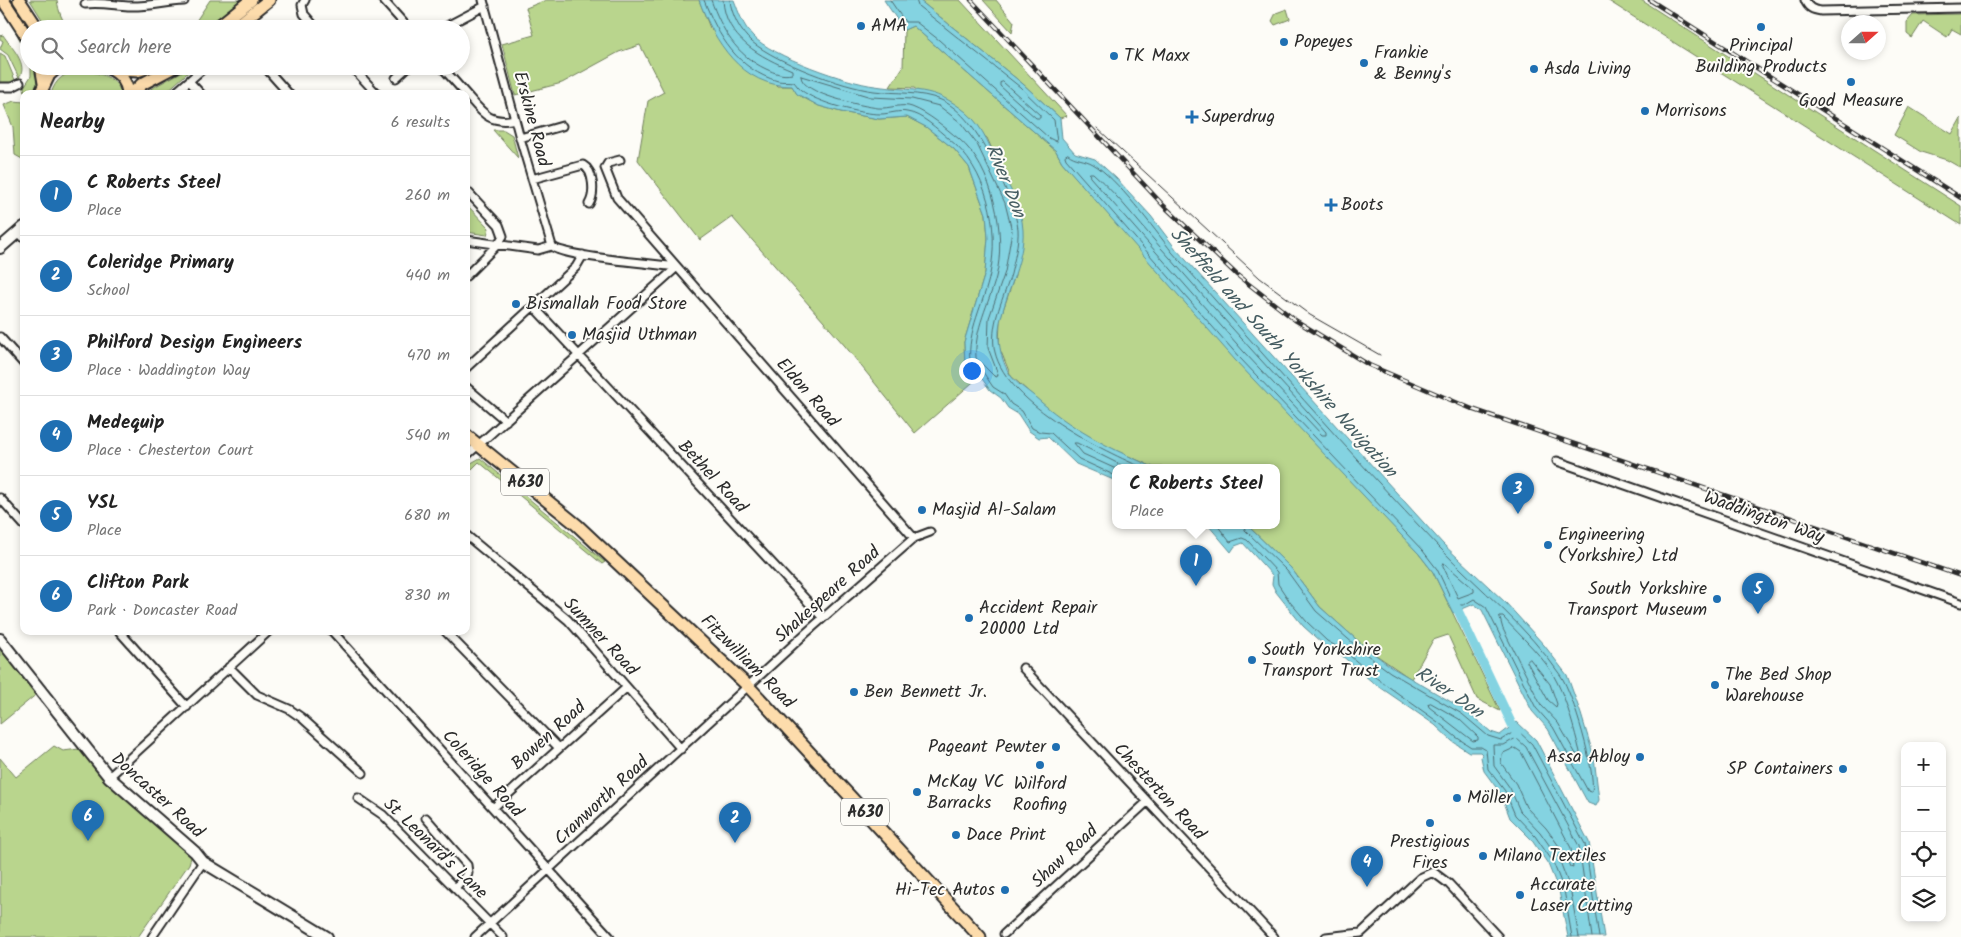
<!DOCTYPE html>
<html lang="en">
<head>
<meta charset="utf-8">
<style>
	body { margin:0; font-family:Kalam,sans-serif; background:#f2f2f2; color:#222 }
	.controls { position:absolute; right:15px; bottom:15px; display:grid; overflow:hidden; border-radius:10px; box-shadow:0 2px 8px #0003 }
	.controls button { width:45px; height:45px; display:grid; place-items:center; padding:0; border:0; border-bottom:1px solid #e0e0e0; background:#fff; color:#222; font:25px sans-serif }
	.compass { position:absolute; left:1841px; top:15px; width:45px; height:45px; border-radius:50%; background:#fff; box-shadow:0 2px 8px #0003; rotate:69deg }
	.you { position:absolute; left:971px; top:370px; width:18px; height:18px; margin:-12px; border:4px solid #fff; border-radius:50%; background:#1a73e8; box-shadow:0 0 0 8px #1a73e833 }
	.badge { display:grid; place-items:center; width:32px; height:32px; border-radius:50%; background:#1f6fb2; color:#fff; font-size:16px; font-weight:700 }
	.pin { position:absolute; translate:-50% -41px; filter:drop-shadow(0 1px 2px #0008) }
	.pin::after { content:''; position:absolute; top:26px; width:18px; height:15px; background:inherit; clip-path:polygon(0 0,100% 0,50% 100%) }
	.popup { position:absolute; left:1112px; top:464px; width:168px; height:65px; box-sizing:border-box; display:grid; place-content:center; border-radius:10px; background:#fff; filter:drop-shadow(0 1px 4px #0005); font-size:16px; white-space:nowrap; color:#767676 }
	.popup b { font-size:19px; color:#222 }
	.popup::after { content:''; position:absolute; left:50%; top:100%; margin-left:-10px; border:10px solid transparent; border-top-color:#fff }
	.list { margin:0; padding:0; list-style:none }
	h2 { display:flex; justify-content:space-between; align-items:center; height:65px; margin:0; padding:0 20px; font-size:21px }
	h2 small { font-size:16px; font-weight:400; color:#767676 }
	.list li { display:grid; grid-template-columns:32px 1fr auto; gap:15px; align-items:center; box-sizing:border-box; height:80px; padding:0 20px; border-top:1px solid #e0e0e0 }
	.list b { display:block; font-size:19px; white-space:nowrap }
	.list p { margin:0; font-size:16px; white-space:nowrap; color:#767676 }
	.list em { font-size:16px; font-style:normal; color:#767676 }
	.icon { flex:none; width:28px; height:28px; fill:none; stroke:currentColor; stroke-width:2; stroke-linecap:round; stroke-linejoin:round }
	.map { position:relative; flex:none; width:1961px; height:937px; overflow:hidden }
	.search { position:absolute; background:#fff; box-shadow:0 2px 8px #0003; left:20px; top:20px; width:450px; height:55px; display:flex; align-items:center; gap:12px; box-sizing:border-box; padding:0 18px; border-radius:28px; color:#767676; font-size:19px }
	.panel { position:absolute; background:#fff; box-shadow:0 2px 8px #0003; left:20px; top:90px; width:450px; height:545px; border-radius:10px }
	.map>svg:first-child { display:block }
	.green { fill:#b9d58d; stroke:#72805c }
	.water { fill:#84d3e1; stroke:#609098 }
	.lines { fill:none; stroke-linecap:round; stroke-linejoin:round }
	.shore { stroke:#4f6e74; stroke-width:1 }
	.canal { stroke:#84d3e1; stroke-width:9 }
	.street-casing { stroke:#2b2b2b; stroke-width:11 }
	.secondary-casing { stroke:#2b2b2b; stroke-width:14 }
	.primary-casing { stroke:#2b2b2b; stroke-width:15 }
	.street { stroke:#fdfcf7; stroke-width:7 }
	.secondary { stroke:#fdfcf7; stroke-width:10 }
	.primary { stroke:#fddcac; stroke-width:11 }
	.tram { stroke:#2b2b2b; stroke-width:1 }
	.rail-casing { stroke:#2b2b2b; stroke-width:4.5 }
	.rail { stroke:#fdfcf7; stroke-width:2.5; stroke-dasharray:8; stroke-linecap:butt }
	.poi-dot { fill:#1f6fb2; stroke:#fdfcf7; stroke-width:2 }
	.labels { text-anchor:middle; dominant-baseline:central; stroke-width:4; stroke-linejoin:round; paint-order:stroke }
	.shield { fill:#fdfcf7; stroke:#6a6a68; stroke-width:1 }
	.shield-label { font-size:16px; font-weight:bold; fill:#2b2b2b }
	.poi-label { font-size:18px; fill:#2b2b2b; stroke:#fdfcf7; text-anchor:start }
	.street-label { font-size:18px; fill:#2b2b2b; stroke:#fdfcf7 }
	.water-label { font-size:19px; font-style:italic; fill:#465d62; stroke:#fdfcf7 }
</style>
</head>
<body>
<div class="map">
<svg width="1961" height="937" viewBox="0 0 1961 937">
	<rect width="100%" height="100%" fill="#fdfcf7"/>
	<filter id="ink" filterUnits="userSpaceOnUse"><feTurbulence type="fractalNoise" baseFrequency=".02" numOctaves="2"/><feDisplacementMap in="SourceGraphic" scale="10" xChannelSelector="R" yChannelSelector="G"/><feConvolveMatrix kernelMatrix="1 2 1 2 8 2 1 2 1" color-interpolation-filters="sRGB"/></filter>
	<g filter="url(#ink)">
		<path class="green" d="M30,0H57C59,12 61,21 71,29H48Z
			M210,0H243L206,29H187L194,24Z
			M546,0H699L710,28L778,86H792L797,94L819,106L841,112L879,119L907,117L926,127L954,149L969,167L986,214L988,238L985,273L964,342L965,365L980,376L915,433L845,346L732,217L700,240L638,160L648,101L664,92L640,45L619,52L562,83L515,95L502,44L534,35L526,8Z
			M919,0H960L1067,116L1060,118L1023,84Z
			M983,0H996L1014,22L1012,32Z
			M1607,0H1641L1961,206V225Z
			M0,2L29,49V57Z
			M1287,9L1290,19L1275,25L1272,21L1276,13Z
			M1961,14V34L1952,29L1947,37L1923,21L1912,38L1907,34V22L1913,15Z
			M913,26L1056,151L1062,162L1419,554L1433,572L1500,711L1477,699L1448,635L1433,640L1411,679L1366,648L1320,607L1291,568L1247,525H1276V467H1153L1104,445L1059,419L1011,376L999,347L1000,319L1015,275L1001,169L987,138L914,88L890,87L903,67L904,30Z
			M3,35C11,47 29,64 19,78L8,55L0,49L3,41L0,39V36Z
			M0,53L5,56L15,80L10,83H0Z
			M31,66H38L39,81L36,94H25L24,87L31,76Z
			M192,66H195L164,94H153L147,91Z
			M81,69C97,74 117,75 121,94H51C55,79 66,72 81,69Z
			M14,101L24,102V160L15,155L13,127L4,105Z
			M1909,107L1952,134L1961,118V168L1947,160L1921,152L1894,135Z
			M493,130H504L512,135L518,158Z
			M466,204L489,228L487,235L466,232Z
			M480,458L605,562L602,564L479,462L471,470L466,466Z
			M0,647L38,693L0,724Z
			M54,746L63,751L79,749L108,782L192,854L189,864L138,937H0V758L16,777Z"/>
		<path class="water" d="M699,0H734C739,13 743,26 753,36C771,56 848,83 875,86C914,92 932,85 966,112C984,127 991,150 1001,170C1010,189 1022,208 1023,230C1025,257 1007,292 1001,318C996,336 1000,360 1011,376C1016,383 1027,390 1034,396C1071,429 1107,447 1153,467H1116V481L1076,464L1048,437L1039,438L1029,431L1018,414L1008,408L1001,398L990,390L980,376L965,365L964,342L985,273L988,238L986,214L969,167L954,149L926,127L907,117L879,119L841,112L819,106L797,94L792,86C742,87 714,41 699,0Z
			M884,0H919L1023,84L1060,118L1062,138L1075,153L1095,159L1116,178L1151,216L1176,249L1443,544L1506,603L1544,645L1567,675L1581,714L1594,757L1599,800L1596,806L1588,803L1548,729L1532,711L1482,610L1474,604L1453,613L1433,572L1419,554L1235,360L1062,162L1056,151L913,26L904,30Z
			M1208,525H1247L1291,568L1320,607L1366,648L1393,668L1465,710L1491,732L1500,735L1517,722L1536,740L1589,842L1604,937H1568L1559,891L1548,864L1531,839L1510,818L1501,794L1484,771L1481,757L1482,754L1480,752H1469L1452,741L1435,725L1371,681L1340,654L1324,645L1303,626L1276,592L1272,584L1273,576L1243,543L1235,546L1231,552Z"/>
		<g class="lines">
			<path class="shore" d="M704,0C718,36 738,70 778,81C783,82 789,81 794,82C796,84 798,88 801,90C817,103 860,114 881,114C889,114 899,110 907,112C922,114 937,129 949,139C987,169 1000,227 990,274C984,304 967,330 970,362L983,372L993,387L1004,394L1011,404L1022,411L1032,428L1040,432L1051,433L1079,459L1116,476
				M711,0C722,30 736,55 766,69C775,73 782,76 792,74V70C761,57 725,39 723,0
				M730,0C731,14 741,33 752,42C778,63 842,87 874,91C896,94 920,91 941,100C953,105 965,117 972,127C988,148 1015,203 1018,229C1019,242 1014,261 1011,274C1004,298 991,320 994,347C1001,400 1097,448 1141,467
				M890,0L905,22H916L939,40L1049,138L1057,142L1054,120L1020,87L918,6L916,0
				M801,76L871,97L912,99L939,106L960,122L977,144L1005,203L1012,231L1005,272L989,318L988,348L998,374L997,377L994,376L976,358C974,329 989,304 996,277C1007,235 993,167 959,139C944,127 930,114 912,107C902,103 889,109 878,108C863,106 800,94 801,76Z
				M1003,82L1040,115V118H1036L1000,86V83Z
				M1068,154C1075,160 1085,159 1093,164C1116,177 1155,230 1172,252C1261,351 1347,451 1439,547C1480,590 1527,626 1561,676C1573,694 1596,771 1592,792L1588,791L1553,727L1536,708L1486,607L1474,599L1464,605H1454L1437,569L1423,551L1239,357L1066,159L1065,156Z
				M1090,173H1093C1122,199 1144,230 1170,258C1221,317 1274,374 1326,432V435H1322L1244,352L1090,177Z
				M1116,469L1083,454L1074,443H1077L1125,467
				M1217,525L1230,542L1242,538L1247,540L1277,572L1278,584L1290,602L1307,622L1327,641L1343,650L1375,677L1438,722L1456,737L1471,747H1481L1486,750L1488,769L1505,791L1515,815L1535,836L1553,862L1564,890L1572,937
				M1244,525L1245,530L1287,571L1316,611L1363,652L1390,672L1462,714L1488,736L1501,740L1517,730L1532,744L1585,844L1599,937
				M1444,563L1474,589V592L1458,598L1443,566Z
				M1500,617H1503C1521,637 1546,658 1557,682C1568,704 1574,729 1580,752L1579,755L1576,754L1558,723L1541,705L1503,629Z
				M1530,659L1550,684L1557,704L1556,707L1548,700L1527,662Z
				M1431,703L1459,719L1478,737V740L1473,741L1429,707L1428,704Z
				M1515,748L1521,752L1571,848L1573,868L1570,867L1564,853L1546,828L1526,807L1516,784L1501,763L1502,754Z
				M1579,937L1570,888L1559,859L1540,832L1520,811L1510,788L1494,766L1493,745H1504L1516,738L1526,747L1579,846L1592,937"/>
			<path class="canal" d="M1453,600L1517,735"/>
			<defs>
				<path id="street" d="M305,0L302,5L304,14L317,29
					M383,0L409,29
					M483,0L520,138L552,246
					M1805,0C1808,8 1813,10 1821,11L1961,8
					M85,4C100,2 113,5 128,6C147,7 165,2 184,1
					M441,29L485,6
					M264,66L289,94
					M351,66L377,94
					M441,66L466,94
					M396,78L409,66
					M189,81L201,94
					M0,87H12L20,83
					M174,94L206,66
					M466,94C482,112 489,125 515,119
					M520,138L562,126
					M620,160L608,163L605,168L617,198L914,538
					M532,179L583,165C594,171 595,194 589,204
					M466,190L499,225L503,236L498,244L466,276
					M18,232L24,238
					M466,240L538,250L552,246C562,257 657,264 677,267
					M533,306L823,618
					M0,337L24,364
					M466,368L576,267L583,255
					M466,387L506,421
					M466,456L677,267
					M1557,461L1961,603
					M0,498L24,525
					M466,535L568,620L681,749
					M119,631L187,707
					M332,631L610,937
					M445,631L558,747
					M229,667L257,695L289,709L302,718L363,773
					M1023,668L1274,937
					M109,777L269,631
					M358,798L383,815L503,937
					M493,808L626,688
					M426,818L467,865L468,873L455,888
					M1004,934L1147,802
					M152,937L203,862
					M475,937L806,633L914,538L930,532
					M1326,937L1361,933L1420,878L1433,872L1449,884L1498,937"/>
				<path id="secondary" d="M0,248L24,227
					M0,639L109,777L195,852L203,862L327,937"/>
				<path id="primary" d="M3,0L29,40
					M19,0L38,29
					M215,29L251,0
					M233,29L269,0
					M41,66L44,83
					M103,66C116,70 127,79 128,94
					M111,69L137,71L152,66
					M40,94L49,75L59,66
					M132,94L142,84L176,66
					M466,435L577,525L749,687L980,937"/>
			</defs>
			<use href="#street" class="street-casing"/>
			<use href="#secondary" class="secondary-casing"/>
			<use href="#primary" class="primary-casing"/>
			<use href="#street" class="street"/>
			<use href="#secondary" class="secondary"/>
			<use href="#primary" class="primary"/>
			<path class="tram" d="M1097,128L1260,278L1310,315L1380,355"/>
			<defs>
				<path id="rail" d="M971,0L1164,206L1237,275L1295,320L1369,365L1472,409L1961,576
					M1650,0L1961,198"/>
			</defs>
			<use href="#rail" class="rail-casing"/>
			<use href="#rail" class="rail"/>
		</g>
	</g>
	<g class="poi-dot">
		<circle cx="861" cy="26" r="5"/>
		<circle cx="1761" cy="27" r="5"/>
		<circle cx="1284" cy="42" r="5"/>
		<circle cx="1114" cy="56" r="5"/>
		<circle cx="1364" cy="63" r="5"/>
		<circle cx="1534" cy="69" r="5"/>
		<circle cx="1851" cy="82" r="5"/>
		<circle cx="1645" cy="111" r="5"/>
		<path d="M1189.5 109.5h5v5h5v5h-5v5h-5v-5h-5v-5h5z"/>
		<path d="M1328.5 197.5h5v5h5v5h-5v5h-5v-5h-5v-5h5z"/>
		<circle cx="516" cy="304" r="5"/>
		<circle cx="572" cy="335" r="5"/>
		<circle cx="922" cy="510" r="5"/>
		<circle cx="1548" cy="545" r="5"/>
		<circle cx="1717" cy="599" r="5"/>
		<circle cx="969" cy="618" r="5"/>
		<circle cx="1252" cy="660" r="5"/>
		<circle cx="1715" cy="685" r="5"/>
		<circle cx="854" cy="692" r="5"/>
		<circle cx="1056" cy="747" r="5"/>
		<circle cx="1640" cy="757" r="5"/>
		<circle cx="1040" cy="765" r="5"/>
		<circle cx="1843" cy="769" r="5"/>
		<circle cx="917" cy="792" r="5"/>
		<circle cx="1457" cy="798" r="5"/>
		<circle cx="1430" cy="823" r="5"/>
		<circle cx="956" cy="835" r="5"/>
		<circle cx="1483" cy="856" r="5"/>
		<circle cx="1005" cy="890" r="5"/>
		<circle cx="1520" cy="895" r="5"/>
	</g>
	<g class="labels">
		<g class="shield">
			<rect x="501" y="468.5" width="48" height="27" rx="4"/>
			<rect x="841" y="798.5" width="48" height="27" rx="4"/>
		</g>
		<g class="shield-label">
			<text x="525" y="482">A630</text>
			<text x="865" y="812">A630</text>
		</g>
		<g class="poi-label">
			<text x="871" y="26">AMA</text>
			<text x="1294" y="42">Popeyes</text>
			<text x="1761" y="46" text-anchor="middle">Principal<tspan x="1761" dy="21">Building Products</tspan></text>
			<text x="1374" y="53">Frankie<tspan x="1374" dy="21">&amp; Benny's</tspan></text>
			<text x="1124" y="56">TK Maxx</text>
			<text x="1544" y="69">Asda Living</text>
			<text x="1851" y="101" text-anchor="middle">Good Measure</text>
			<text x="1655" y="111">Morrisons</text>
			<text x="1202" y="117">Superdrug</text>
			<text x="1341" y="205">Boots</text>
			<text x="526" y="304">Bismallah Food Store</text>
			<text x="582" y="335">Masjid Uthman</text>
			<text x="932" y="510">Masjid Al-Salam</text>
			<text x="1558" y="535">Engineering<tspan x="1558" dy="21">(Yorkshire) Ltd</tspan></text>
			<text x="1707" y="589" text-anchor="end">South Yorkshire<tspan x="1707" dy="21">Transport Museum</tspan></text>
			<text x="979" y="608">Accident Repair<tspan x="979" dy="21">20000 Ltd</tspan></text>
			<text x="1262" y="650">South Yorkshire<tspan x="1262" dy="21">Transport Trust</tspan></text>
			<text x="1725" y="675">The Bed Shop<tspan x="1725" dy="21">Warehouse</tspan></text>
			<text x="864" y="692">Ben Bennett Jr.</text>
			<text x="1046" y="747" text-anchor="end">Pageant Pewter</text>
			<text x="1630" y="757" text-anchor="end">Assa Abloy</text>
			<text x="1833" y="769" text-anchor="end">SP Containers</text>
			<text x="927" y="782">McKay VC<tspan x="927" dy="21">Barracks</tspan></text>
			<text x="1040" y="784" text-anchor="middle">Wilford<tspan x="1040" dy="21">Roofing</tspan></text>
			<text x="1467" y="798">Möller</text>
			<text x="966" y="835">Dace Print</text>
			<text x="1430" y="842" text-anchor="middle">Prestigious<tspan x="1430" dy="21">Fires</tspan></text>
			<text x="1493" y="856">Milano Textiles</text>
			<text x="1530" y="885">Accurate<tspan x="1530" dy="21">Laser Cutting</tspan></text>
			<text x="995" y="890" text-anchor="end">Hi-Tec Autos</text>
		</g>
		<g class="street-label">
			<text transform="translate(531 119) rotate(75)">Erskine Road</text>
			<text transform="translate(807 393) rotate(49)">Eldon Road</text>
			<text transform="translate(712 477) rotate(47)">Bethel Road</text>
			<text transform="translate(1764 518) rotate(19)">Waddington Way</text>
			<text transform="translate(828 595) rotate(-42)">Shakespeare Road</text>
			<text transform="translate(600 637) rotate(47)">Sumner Road</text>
			<text transform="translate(747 662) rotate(45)">Fitzwilliam Road</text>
			<text transform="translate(549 736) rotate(-42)">Bowen Road</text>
			<text transform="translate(482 774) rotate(48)">Coleridge Road</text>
			<text transform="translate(1159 792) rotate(47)">Chesterton Road</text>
			<text transform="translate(157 796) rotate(42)">Doncaster Road</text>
			<text transform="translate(602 801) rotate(-43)">Cranworth Road</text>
			<text transform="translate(435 849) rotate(44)">St Leonard's Lane</text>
			<text transform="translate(1065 857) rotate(-43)">Shaw Road</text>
		</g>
		<g class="water-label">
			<text transform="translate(1005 181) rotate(68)">River Don</text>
			<text transform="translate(1283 353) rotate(48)">Sheffield and South Yorkshire Navigation</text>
			<text transform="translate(1449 693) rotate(34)">River Don</text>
		</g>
	</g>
</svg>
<div class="controls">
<button>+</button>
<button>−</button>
<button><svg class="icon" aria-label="locate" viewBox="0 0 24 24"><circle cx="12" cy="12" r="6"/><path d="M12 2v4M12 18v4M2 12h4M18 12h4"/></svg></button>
<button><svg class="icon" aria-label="layers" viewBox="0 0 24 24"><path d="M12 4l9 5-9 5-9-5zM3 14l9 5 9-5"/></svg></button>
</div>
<svg class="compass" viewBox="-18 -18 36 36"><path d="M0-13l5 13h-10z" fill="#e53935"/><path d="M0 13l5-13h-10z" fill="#767676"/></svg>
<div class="you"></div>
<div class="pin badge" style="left:1196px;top:586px">1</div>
<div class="popup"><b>C Roberts Steel</b>Place</div>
<div class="pin badge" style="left:735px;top:843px">2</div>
<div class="pin badge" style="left:1518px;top:514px">3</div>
<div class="pin badge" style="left:1367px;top:887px">4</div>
<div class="pin badge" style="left:1758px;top:614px">5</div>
<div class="pin badge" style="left:88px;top:841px">6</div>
<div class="search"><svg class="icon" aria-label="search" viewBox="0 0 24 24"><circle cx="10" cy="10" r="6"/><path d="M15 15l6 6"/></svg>Search here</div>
<section class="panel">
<h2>Nearby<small>6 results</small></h2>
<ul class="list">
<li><span class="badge">1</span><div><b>C Roberts Steel</b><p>Place</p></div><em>260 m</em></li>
<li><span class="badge">2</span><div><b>Coleridge Primary</b><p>School</p></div><em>440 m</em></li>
<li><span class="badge">3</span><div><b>Philford Design Engineers</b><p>Place · Waddington Way</p></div><em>470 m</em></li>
<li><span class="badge">4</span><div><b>Medequip</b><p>Place · Chesterton Court</p></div><em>540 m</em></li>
<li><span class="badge">5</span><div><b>YSL</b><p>Place</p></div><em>680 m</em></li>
<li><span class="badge">6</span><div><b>Clifton Park</b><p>Park · Doncaster Road</p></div><em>830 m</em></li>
</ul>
</section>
</div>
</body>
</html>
